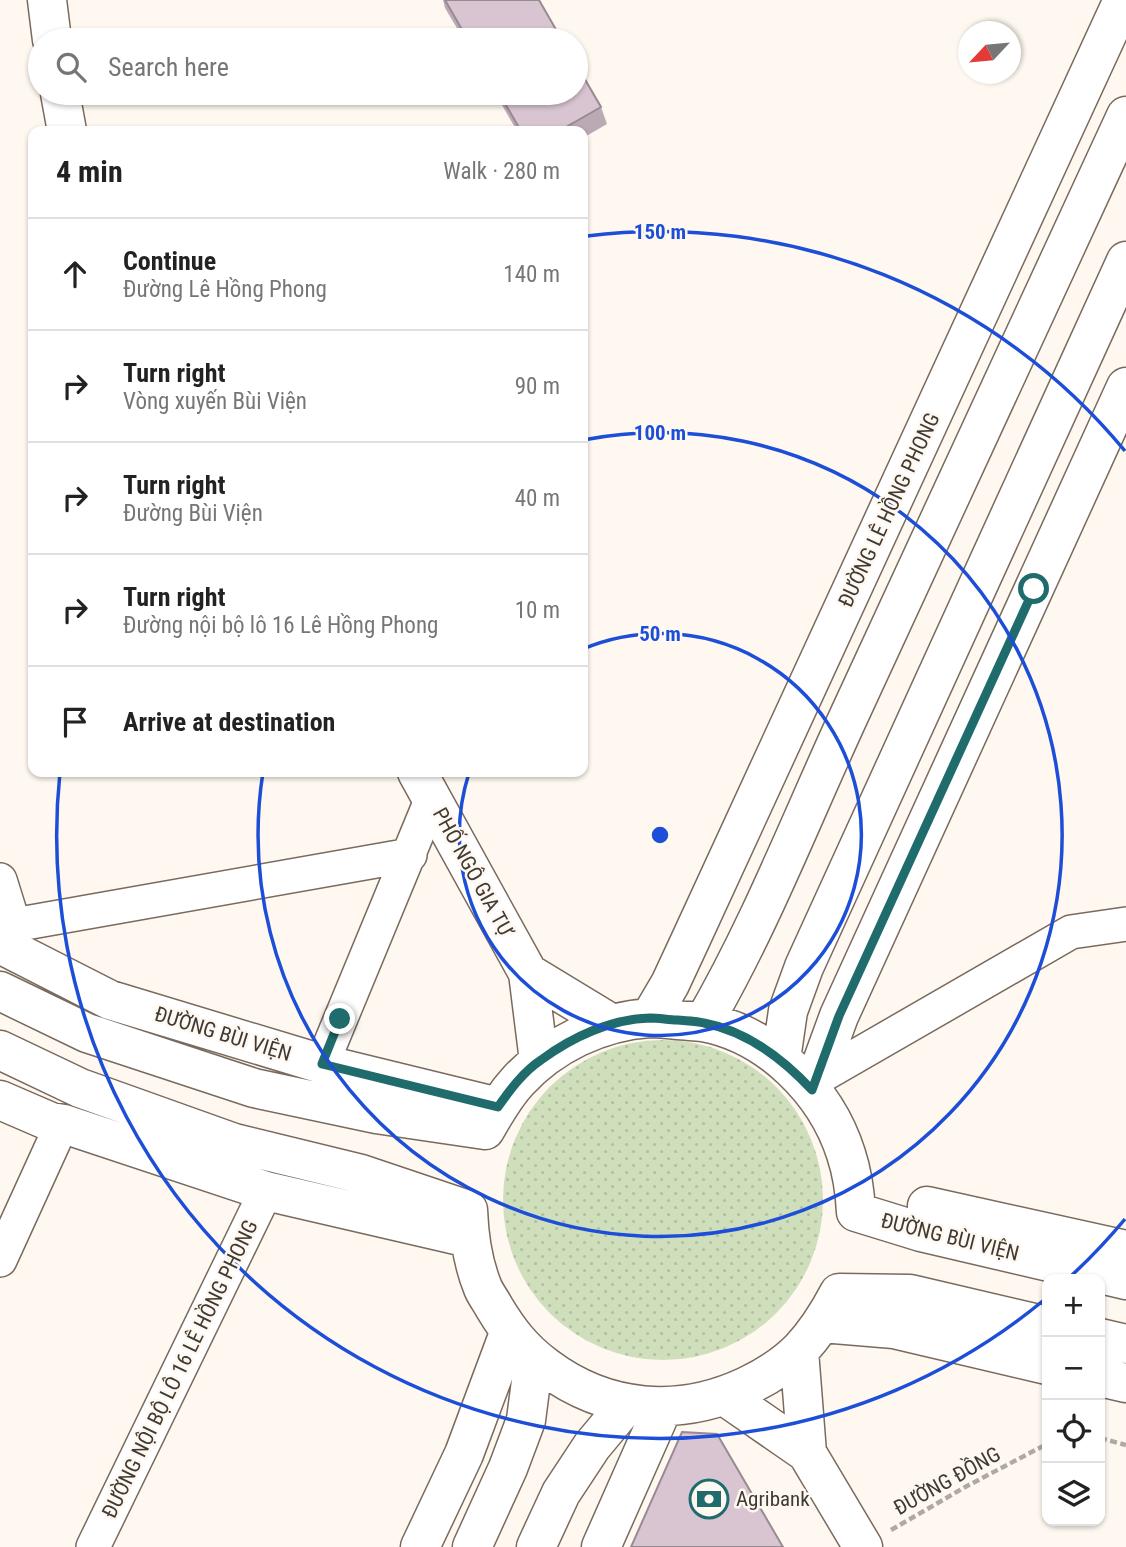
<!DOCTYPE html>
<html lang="en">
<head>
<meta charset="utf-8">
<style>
	body { margin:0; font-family:"Roboto Condensed",sans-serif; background:#f2f2f2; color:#222 }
	.controls { position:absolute; right:21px; bottom:21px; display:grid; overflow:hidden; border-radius:14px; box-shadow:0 2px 5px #0004 }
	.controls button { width:63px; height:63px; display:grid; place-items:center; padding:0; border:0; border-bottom:2px solid #e0e0e0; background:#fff; color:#222; font:35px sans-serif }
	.compass { position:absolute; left:958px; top:21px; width:63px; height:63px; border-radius:50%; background:#fff; box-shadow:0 2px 5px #0004; rotate:244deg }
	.stop { position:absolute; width:21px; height:21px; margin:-16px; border:5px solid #206c6d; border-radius:50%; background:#fff }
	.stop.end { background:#206c6d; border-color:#fff; box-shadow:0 2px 7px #0008 }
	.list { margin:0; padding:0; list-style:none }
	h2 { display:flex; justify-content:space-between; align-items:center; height:91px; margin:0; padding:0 28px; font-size:30px }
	h2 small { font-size:23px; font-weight:400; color:#767676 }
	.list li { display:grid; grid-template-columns:46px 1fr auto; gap:21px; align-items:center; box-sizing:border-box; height:112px; padding:0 28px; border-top:2px solid #e0e0e0 }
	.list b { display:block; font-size:26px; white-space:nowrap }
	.list p { margin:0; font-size:23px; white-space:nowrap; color:#767676 }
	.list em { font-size:23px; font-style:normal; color:#767676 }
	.icon { flex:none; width:38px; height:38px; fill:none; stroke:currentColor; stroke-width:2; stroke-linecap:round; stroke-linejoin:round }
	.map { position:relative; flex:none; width:1126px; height:1547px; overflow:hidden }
	.search { position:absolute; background:#fff; box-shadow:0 2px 5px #0004; left:28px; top:28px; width:560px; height:77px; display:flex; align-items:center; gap:18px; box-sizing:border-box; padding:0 24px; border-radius:38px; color:#767676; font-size:26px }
	.panel { position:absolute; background:#fff; box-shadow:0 2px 5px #0004; left:28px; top:126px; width:560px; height:651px; border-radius:14px }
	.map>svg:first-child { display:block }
	.grass { fill:url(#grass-dots) }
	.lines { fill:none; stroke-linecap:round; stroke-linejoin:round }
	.minor-casing { stroke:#796a5d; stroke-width:36 }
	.major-casing { stroke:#796a5d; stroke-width:41 }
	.path { stroke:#afa9a2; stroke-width:4.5; stroke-dasharray:7 3.5; stroke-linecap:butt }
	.minor { stroke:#fff; stroke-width:33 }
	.major { stroke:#fff; stroke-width:38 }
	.wall { fill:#bba9b4 }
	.building { fill:#d9c5d1; stroke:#988a92; stroke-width:2 }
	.route { stroke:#206c6d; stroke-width:9 }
	.ring { fill:none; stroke:#1d4ed8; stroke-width:3.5 }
	.labels { text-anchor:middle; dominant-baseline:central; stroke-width:5; stroke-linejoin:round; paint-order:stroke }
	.street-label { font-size:21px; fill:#403a34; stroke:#fef8f1 }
	.poi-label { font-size:21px; fill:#403a34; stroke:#fef8f1; text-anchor:start }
	.centre { fill:#1d4ed8; stroke:#fef8f1; stroke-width:3.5 }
	.ring-label { font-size:21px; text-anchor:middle; font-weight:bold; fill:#1d4ed8; stroke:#fef8f1; stroke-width:5; stroke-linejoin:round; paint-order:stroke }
</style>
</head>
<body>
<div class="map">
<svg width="1126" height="1547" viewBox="0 0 1126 1547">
	<defs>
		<pattern id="grass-dots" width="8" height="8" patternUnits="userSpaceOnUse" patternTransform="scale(1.75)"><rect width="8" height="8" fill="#cfdfbc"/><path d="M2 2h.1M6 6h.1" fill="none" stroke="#b3c0a2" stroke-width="1.8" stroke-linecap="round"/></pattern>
	</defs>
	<rect width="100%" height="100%" fill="#fef8f1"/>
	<path class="grass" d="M503 1200a160 160 0 1 1 320 0a160 160 0 1 1-320 0Z"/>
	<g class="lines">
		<defs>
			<path id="minor" d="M0,880L14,925
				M0,929L14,925L410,855
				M322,1064L432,798
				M816,1079L1071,932L1126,924
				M0,1260L62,1124
				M93,1547L266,1191"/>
			<path id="major" d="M47,0L52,40
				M60,93L67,131
				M417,772L528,973L539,1061
				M0,944L110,1000L322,1064L498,1107
				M528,973L612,1024
				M0,991L87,1033L254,1088L376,1114L485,1130C495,1113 504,1096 518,1081C551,1045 600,1021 650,1018C658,1018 668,1019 676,1020C685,1021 694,1021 703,1022C769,1034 826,1091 846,1154C852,1172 855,1192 856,1212L921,1232L1126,1280
				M650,1018L670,984L690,941L1123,0
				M704,1022C762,922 804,812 853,707C944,510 1035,313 1126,116
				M0,1050L80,1088L234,1143L361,1174L468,1210C469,1236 473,1264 483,1288C486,1295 491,1301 494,1307C509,1332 522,1349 546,1367C606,1412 679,1418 747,1386C766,1377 785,1365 800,1350C816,1333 828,1314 839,1293L910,1294L1047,1326
				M781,1059L788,1011L804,967L1126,261
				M812,1090L839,1016L1126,387
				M0,1100L51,1122L64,1124L266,1191L469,1238
				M927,1206L1126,1250
				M822,1323L894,1329L1047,1365
				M1100,1338L1126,1344
				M799,1351L807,1453
				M1100,1377L1126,1383
				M726,1397L807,1453L863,1547
				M420,1547L464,1454L509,1333
				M472,1547L508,1468L526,1420L534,1358
				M536,1547L561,1493L592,1446L627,1404
				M601,1547L663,1407"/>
		</defs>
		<use href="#minor" class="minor-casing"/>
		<use href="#major" class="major-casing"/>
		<path class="path" d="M1100,1438L1126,1445
			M891,1530L967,1486L1047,1444"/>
		<use href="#minor" class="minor"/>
		<use href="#major" class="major"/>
	</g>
	<path class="wall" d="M443,0H539L562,40H464L445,8Z
		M495,93H576L601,107L607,124L583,138V131H517Z"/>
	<path class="building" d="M445,0H539L562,40H468Z
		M576,64L601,107L559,131H521L499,93H576Z
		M682,1432L717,1434L783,1547H631Z"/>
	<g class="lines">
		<path class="route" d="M340,1019L322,1064L498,1107C510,1090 523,1072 541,1060C572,1037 611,1019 650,1018C659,1018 669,1020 677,1020C686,1021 696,1021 704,1023C747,1031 783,1059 812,1090L839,1016L1034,589"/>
	</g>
	<g class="ring">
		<path d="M583 649A201 201 0 1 1 469 773"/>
		<path d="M583 440A402 402 0 1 1 263 772"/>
		<path d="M1125 1219A603 603 0 0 1 1071 1276M1044 1300A603 603 0 0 1 60 772M587 236A603 603 0 0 1 1125 451"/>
	</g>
	<defs>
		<symbol id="bank-ring" viewBox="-11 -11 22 22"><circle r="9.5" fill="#fef8f1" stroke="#206c6d" stroke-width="1.5"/><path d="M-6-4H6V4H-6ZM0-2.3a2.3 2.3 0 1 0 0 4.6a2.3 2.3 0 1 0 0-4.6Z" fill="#206c6d"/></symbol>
	</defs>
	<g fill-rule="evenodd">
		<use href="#bank-ring" x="687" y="1477" width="44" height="44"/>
	</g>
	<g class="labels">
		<g class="street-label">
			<text transform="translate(889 510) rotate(-65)">ĐƯỜNG LÊ HỒNG PHONG</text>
			<text transform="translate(473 872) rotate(61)">PHỐ NGÔ GIA TỰ</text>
			<text transform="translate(223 1034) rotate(17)">ĐƯỜNG BÙI VIỆN</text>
			<text transform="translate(950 1237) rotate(14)">ĐƯỜNG BÙI VIỆN</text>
			<text transform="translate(180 1369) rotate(-64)">ĐƯỜNG NỘI BỘ LÔ 16 LÊ HỒNG PHONG</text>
			<text transform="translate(947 1481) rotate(-29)">ĐƯỜNG ĐỒNG</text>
		</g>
		<g class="poi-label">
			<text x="736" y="1499">Agribank</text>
		</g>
	</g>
	<circle cx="660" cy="835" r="10" class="centre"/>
	<g class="ring-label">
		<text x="660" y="239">150 m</text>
		<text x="660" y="440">100 m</text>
		<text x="660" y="641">50 m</text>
	</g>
</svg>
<div class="controls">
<button>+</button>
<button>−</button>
<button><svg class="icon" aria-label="locate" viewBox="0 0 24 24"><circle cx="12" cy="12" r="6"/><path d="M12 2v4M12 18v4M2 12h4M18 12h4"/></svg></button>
<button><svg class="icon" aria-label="layers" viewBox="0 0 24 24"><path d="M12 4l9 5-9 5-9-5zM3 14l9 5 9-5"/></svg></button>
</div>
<svg class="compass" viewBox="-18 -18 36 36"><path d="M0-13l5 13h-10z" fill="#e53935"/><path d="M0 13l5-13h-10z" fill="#767676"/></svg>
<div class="stop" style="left:1034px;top:589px"></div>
<div class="stop end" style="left:340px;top:1019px"></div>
<div class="search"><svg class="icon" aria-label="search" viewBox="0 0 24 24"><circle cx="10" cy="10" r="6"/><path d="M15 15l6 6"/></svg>Search here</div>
<section class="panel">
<h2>4 min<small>Walk · 280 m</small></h2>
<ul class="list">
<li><svg class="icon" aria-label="ahead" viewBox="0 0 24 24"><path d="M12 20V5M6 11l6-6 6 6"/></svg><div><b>Continue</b><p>Đường Lê Hồng Phong</p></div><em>140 m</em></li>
<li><svg class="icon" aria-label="right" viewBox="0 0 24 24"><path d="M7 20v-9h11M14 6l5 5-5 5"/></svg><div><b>Turn right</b><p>Vòng xuyến Bùi Viện</p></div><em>90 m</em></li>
<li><svg class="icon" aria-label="right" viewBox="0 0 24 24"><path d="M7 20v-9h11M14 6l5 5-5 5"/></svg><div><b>Turn right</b><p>Đường Bùi Viện</p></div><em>40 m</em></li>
<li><svg class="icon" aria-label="right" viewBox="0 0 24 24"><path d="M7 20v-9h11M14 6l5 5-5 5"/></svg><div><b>Turn right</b><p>Đường nội bộ lô 16 Lê Hồng Phong</p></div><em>10 m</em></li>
<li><svg class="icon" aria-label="arrive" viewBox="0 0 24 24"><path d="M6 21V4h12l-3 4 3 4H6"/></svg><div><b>Arrive at destination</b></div></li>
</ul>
</section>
</div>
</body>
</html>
